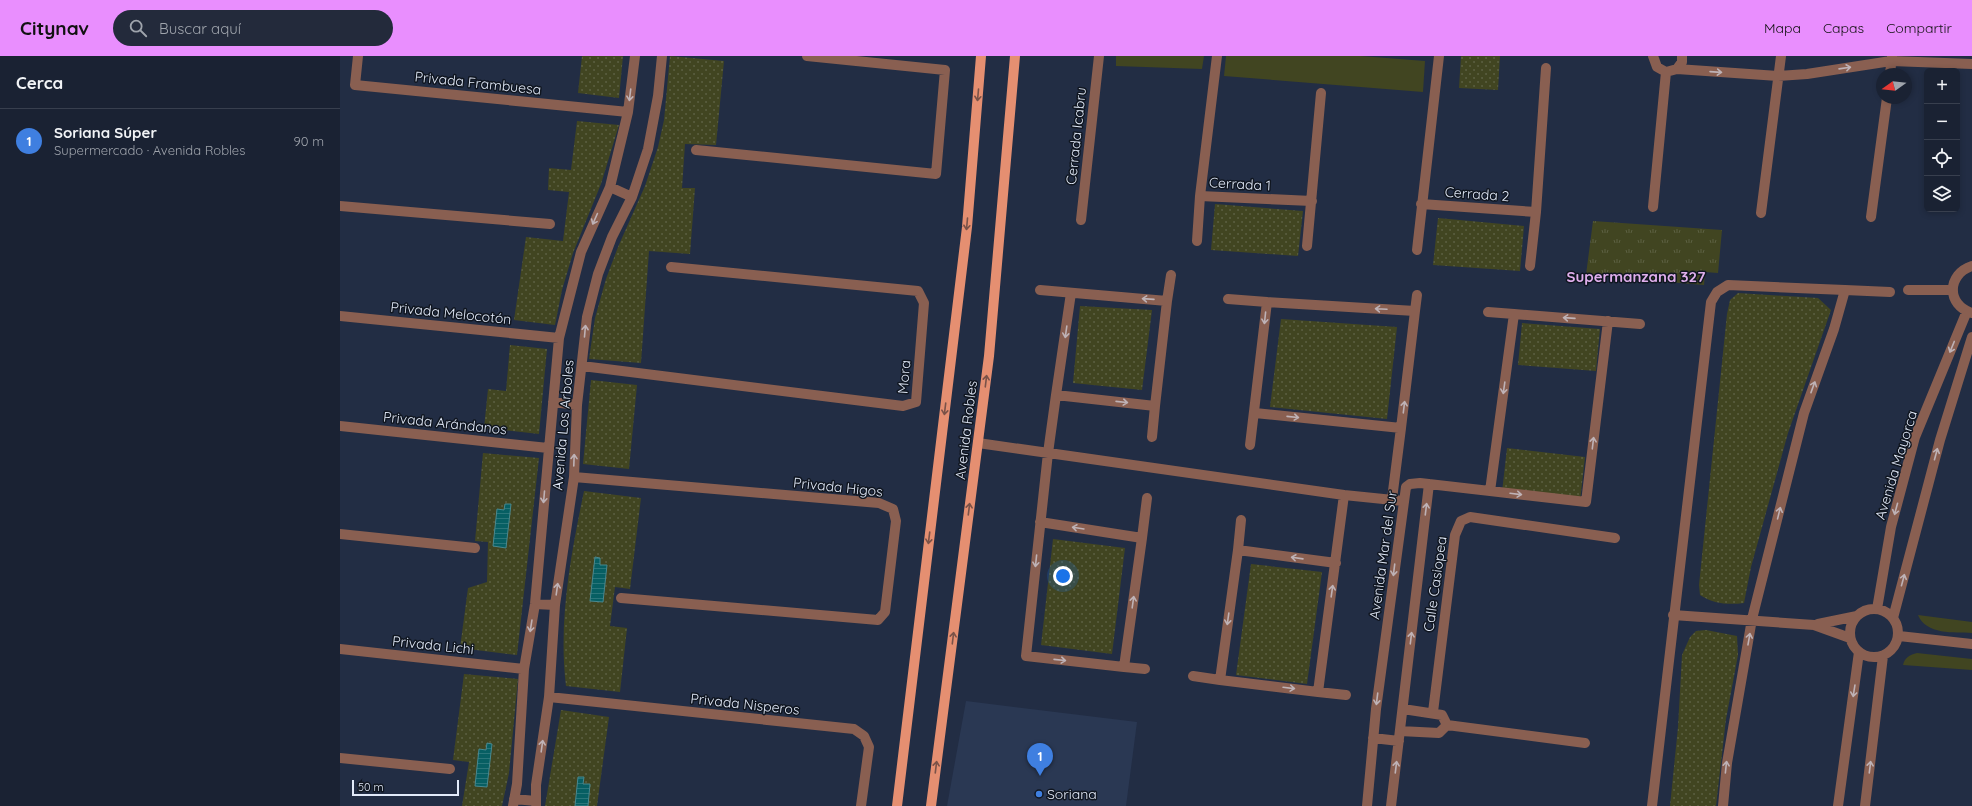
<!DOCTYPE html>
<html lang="es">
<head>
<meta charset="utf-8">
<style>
	body { margin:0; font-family:Quicksand,sans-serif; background:#232a3b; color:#f1f3f6 }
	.controls { position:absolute; right:12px; top:12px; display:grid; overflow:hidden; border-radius:6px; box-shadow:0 2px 6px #0003 }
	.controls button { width:36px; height:36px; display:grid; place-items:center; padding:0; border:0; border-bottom:1px solid #383f4e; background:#1a2233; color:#f1f3f6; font:20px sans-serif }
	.compass { position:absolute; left:1536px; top:12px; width:36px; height:36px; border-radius:50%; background:#1a2233; box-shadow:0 2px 6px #0003; rotate:255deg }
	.scale { position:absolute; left:12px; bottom:10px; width:107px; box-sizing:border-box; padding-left:4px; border:2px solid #e2eaf9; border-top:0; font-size:11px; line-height:14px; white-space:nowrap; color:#e2eaf9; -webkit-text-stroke:3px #101620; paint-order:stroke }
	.you { position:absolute; left:723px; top:520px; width:14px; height:14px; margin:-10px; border:3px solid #fff; border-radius:50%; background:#1a73e8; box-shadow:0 0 0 6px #1a73e833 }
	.badge { display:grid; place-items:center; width:26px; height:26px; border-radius:50%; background:#e98efe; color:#fff; font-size:13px; font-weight:700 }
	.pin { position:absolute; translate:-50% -33px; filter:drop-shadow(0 1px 2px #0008) }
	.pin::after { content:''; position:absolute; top:21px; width:14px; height:12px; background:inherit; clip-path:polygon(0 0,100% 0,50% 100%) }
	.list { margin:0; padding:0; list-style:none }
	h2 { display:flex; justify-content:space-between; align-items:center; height:52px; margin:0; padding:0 16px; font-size:17px }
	h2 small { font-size:13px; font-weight:400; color:#9fa4ac }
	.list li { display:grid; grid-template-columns:26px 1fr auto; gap:12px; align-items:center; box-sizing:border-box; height:64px; padding:0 16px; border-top:1px solid #383f4e }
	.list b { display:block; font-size:15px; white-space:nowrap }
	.list p { margin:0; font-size:13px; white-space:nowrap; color:#9fa4ac }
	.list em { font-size:13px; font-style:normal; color:#9fa4ac }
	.icon { flex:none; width:22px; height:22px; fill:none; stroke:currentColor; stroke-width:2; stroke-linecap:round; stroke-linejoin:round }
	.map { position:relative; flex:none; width:1632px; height:750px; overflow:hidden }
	header { display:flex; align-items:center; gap:24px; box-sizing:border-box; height:56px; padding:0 20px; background:#e98efe; color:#111 }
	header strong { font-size:19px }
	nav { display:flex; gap:22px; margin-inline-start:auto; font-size:14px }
	.search { width:280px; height:36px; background:#232a3b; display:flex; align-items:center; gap:10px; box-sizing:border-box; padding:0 14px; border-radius:22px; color:#9fa4ac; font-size:15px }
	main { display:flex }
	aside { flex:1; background:#1a2233 }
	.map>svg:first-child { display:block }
	.built { fill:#2a3853 }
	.grass { fill:url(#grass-tufts) }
	.park { fill:url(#park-dots); fill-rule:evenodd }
	.garden { fill:#414521 }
	.water { fill:url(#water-rules); stroke:#498990 }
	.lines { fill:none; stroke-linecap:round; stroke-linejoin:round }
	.minor { stroke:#895f51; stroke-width:10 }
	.major { stroke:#e58f71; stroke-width:10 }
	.oneway { stroke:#beb2b6 }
	.oneway2 { stroke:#7a5248 }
	.shop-dot { fill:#3f7fe0; stroke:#101620; stroke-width:1.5 }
	.labels { text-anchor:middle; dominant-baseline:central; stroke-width:3; stroke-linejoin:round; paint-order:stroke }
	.street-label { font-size:14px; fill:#e2eaf9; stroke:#101620 }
	.poi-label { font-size:14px; fill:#e2eaf9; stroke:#101620; text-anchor:start }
	.neighbourhood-label { font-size:15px; font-weight:bold; fill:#dfaeeb; stroke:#101620 }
</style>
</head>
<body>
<header>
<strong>Citynav</strong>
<div class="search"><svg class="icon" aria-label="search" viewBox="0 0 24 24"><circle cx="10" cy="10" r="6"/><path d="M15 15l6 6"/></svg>Buscar aquí</div>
<nav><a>Mapa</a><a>Capas</a><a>Compartir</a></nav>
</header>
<main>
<aside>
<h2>Cerca<small></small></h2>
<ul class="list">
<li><span class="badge" style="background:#3f7fe0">1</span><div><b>Soriana Súper</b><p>Supermercado · Avenida Robles</p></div><em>90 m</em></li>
</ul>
</aside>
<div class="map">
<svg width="1632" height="750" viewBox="0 0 1632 750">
	<defs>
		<pattern id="grass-tufts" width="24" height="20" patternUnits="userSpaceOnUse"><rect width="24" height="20" fill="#414521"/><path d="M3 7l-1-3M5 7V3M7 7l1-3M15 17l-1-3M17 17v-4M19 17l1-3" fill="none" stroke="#5c6042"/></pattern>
		<pattern id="park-dots" width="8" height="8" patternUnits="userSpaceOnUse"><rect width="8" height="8" fill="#414521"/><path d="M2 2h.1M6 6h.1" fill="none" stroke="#5c6042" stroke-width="1.8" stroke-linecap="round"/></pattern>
		<pattern id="water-rules" width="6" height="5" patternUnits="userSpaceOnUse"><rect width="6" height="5" fill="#075f63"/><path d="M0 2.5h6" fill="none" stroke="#2b767a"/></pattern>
	</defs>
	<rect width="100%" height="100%" fill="#222d44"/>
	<path class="built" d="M626,645L797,666L786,750H607Z"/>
	<path class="grass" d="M1253,165L1382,174L1378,217L1365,216L1364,229L1246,219Z"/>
	<path class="park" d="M242,0H283L279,42L238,37Z
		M330,0L384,5L376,89L345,88L342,132H355L350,198L309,195L301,307L249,303L255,262L266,223L278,191L305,130L318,91L324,64Z
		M1121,0H1160L1158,34L1119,32Z
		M237,65L279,69L261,128L233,197L222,234L215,269L174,264L186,181L223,185L229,136L208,134L209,112L231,114Z
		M875,148L963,155L958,200L871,194Z
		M1098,162L1184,170L1180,215L1093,209Z
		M1398,237L1478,242L1491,254L1448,377L1411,511L1404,547C1388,549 1374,548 1360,539L1359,529L1387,258L1390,244Z
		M740,250L812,254L802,334L733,327Z
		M941,263L1057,271L1047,363L930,351Z
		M1182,267L1260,273L1256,315L1178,309Z
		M170,289L207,293L199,378L144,372L148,333L166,335Z
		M251,324L297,329L289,413L243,408Z
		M1167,392L1245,401L1240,445L1162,436Z
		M143,397L199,402L177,599L120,592L128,532L147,526L148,486L135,485Z
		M244,435L301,442L290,533L275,531L270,570L287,572L280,636L226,630C218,565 231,498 244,435ZM260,502V509L267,510L263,546L250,544Z
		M713,483L785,492L772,598L701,589Z
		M911,508L982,516L967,628L896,619Z
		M1366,574L1397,580L1398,599L1386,663L1376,750H1330L1338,671L1342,599L1350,581L1356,575Z
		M124,618L178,623L169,717L162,750H122L129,706L113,704ZM139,693L146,694L147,731L135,730Z
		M221,654L269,661L257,750H248L250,729L243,728L238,721L235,750H205Z"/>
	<path class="garden" d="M776,0H864L862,13L776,10Z
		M886,0H1021L1085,5L1083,36L884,20Z
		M1578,559L1632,566V577C1614,576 1586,579 1578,559Z
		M1577,597L1632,603V614L1563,609C1565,601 1570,599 1577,597Z"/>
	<path class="water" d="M165,448H171L166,492L153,490L157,453L164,454Z
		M255,501L260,502V509H267L263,546L250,545Z
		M147,687L152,688L147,731L135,730L139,693L146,694Z
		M238,721H244L243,728H250L248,750H235Z"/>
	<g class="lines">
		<path class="minor" d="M18,0L15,29L288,56
			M1313,0L1317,11L1326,16L1337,13L1342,6V0
			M1337,13L1438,20L1467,18L1551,5L1632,8
			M1550,18L1552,0
			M356,94L596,118L605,14L467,0
			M270,131L292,141
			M860,140L972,145
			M1081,148L1196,156
			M0,150L210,168
			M1313,151L1326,16
			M1421,157L1441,0
			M1531,161L1547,42
			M741,164L759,0
			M857,185L860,140L877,0
			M967,190L981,37
			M1077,194L1099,0
			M1190,210L1196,156L1206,12
			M1632,210C1607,218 1606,249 1632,257
			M700,234L827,245L815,350L716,339L731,237
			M1505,234L1550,236
			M1568,234H1613
			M888,243L927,246
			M827,245L831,219
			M1075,255L1077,239
			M1148,256L1174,258
			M0,260L219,282
			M1268,265L1246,446L1150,435L1174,258L1300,268
			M242,310L563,350L576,346L584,247L578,235L331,211
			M213,346L237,349
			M0,370L208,392
			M812,381L815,350
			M638,387L1004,439
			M910,389L927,246L1075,255L1061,372L915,357
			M234,421L539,447L553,453L556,465L545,556L538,564L281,542
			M1052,443L1061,372
			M700,466L802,482L784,611L686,600L708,397L716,339
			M0,478L135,492
			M802,482L807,442
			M898,494L901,464
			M996,507L898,494L880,624L978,636L1004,439L1063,445
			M195,548L215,549
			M1510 577a24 24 0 1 1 48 0a24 24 0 1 1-48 0Z
			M1537,553L1551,471L1575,381L1627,255
			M1333,559L1474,569L1510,582
			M1553,562L1600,384L1632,281
			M1478,568L1517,560
			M1559,580L1632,588
			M0,593L184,613
			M784,611L805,613
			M853,620L880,624
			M978,636L1006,639
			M209,641L514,673L524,680L529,691L521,750
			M1093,656L1115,479L1121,465L1130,461L1275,482
			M1107,669L1245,687
			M1060,675L1099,677L1107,669L1102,659L1063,653
			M1033,682L1059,685
			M0,702L110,713
			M174,743L196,745
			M173,750L177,728L184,613L195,548L219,282L241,196L270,131L288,56L295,0
			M196,750V729L209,641L215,549L234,421L237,349L247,261L258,218L272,181L292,141L308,93L318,40L322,0
			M1027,750L1036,653L1066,431L1070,428L1080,427L1150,435
			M1051,750L1089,428
			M1312,750L1371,246L1377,236L1388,229L1505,234L1494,273L1464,357L1412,563L1387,707L1383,750
			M1498,750L1519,596
			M1525,750L1543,600"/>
		<path class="major" d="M557,750L627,171L641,0
			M591,750L649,300L675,0"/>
	</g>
	<defs><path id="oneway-shaft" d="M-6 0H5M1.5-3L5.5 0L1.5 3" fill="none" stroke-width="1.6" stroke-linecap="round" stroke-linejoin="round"/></defs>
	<g class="oneway">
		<use href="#oneway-shaft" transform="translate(1505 12) rotate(-8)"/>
		<use href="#oneway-shaft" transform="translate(1376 16) rotate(4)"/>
		<use href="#oneway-shaft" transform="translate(290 39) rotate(97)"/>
		<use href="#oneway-shaft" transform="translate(255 163) rotate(114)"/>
		<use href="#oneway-shaft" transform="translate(808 243) rotate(-176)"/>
		<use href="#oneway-shaft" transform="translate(1041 253) rotate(-177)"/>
		<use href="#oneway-shaft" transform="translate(925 262) rotate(96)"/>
		<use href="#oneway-shaft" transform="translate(1229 262) rotate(-176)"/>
		<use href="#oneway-shaft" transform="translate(245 275) rotate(-85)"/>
		<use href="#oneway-shaft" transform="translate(726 276) rotate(98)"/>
		<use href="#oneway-shaft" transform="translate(1612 291) rotate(112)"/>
		<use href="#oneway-shaft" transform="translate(1473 331) rotate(-70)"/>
		<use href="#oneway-shaft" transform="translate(1164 332) rotate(98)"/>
		<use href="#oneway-shaft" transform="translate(782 346) rotate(6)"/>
		<use href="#oneway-shaft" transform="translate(1064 351) rotate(-83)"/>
		<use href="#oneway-shaft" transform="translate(953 361) rotate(6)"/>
		<use href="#oneway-shaft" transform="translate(1253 387) rotate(-83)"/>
		<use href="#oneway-shaft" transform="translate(1596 398) rotate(-75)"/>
		<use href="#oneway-shaft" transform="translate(234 404) rotate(-88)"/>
		<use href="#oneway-shaft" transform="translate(1176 438) rotate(7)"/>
		<use href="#oneway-shaft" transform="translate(204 441) rotate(95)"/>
		<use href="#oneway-shaft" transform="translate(1086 453) rotate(-83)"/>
		<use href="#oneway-shaft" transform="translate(1556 453) rotate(105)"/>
		<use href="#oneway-shaft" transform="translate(1439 457) rotate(-76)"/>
		<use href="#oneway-shaft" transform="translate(738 472) rotate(-171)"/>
		<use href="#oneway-shaft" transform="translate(957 502) rotate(-172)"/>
		<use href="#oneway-shaft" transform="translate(696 505) rotate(96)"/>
		<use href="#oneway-shaft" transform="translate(1054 514) rotate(97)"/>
		<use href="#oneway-shaft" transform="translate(1563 524) rotate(-75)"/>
		<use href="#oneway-shaft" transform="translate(217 533) rotate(-82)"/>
		<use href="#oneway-shaft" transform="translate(992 535) rotate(-82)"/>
		<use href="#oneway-shaft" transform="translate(793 546) rotate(-82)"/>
		<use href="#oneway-shaft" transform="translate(888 563) rotate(98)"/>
		<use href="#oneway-shaft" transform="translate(191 570) rotate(99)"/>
		<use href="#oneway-shaft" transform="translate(1071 582) rotate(-83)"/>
		<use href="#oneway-shaft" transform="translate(1409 583) rotate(-80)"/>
		<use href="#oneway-shaft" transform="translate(720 604) rotate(6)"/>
		<use href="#oneway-shaft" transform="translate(949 632) rotate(7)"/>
		<use href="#oneway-shaft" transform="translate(1514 635) rotate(99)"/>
		<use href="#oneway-shaft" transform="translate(1037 643) rotate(97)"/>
		<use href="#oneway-shaft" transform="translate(202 690) rotate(-82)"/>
		<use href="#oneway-shaft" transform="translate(1056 711) rotate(-83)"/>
		<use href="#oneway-shaft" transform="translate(1386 711) rotate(-84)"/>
		<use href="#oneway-shaft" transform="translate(1530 711) rotate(-83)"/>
	</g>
	<g class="oneway2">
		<use href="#oneway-shaft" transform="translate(638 39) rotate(95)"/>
		<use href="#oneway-shaft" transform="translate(627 168) rotate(95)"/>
		<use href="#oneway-shaft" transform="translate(646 325) rotate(-83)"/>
		<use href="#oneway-shaft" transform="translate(605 353) rotate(97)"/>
		<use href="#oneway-shaft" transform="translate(629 453) rotate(-83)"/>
		<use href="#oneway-shaft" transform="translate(589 482) rotate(97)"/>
		<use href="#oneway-shaft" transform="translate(613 582) rotate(-83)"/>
		<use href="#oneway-shaft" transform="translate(596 711) rotate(-83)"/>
	</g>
	<circle class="shop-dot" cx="699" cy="738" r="4"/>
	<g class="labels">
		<g class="street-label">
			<text transform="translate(138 27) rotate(6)">Privada Frambuesa</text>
			<text transform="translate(736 80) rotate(-84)">Cerrada Icabru</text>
			<text transform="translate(900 128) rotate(3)">Cerrada 1</text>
			<text transform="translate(1137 138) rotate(4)">Cerrada 2</text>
			<text transform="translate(111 257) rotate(6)">Privada Melocotón</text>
			<text transform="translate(564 321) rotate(-85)">Mora</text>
			<text transform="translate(105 367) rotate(6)">Privada Arándanos</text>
			<text transform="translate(223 369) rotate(-85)">Avenida Los Arboles</text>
			<text transform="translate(626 374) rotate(-83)">Avenida Robles</text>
			<text transform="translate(1556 409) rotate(-73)">Avenida Mayorca</text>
			<text transform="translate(498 431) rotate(6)">Privada Higos</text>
			<text transform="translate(1043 499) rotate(-82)">Avenida Mar del Sur</text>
			<text transform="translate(1095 528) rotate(-82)">Calle Casiopea</text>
			<text transform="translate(93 589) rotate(6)">Privada Lichi</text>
			<text transform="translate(405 648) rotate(6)">Privada Nisperos</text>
		</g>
		<g class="poi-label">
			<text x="707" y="738">Soriana</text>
		</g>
		<g class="neighbourhood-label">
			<text x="1296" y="220">Supermanzana 327</text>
		</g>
	</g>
</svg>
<div class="controls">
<button>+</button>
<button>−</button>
<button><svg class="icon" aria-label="locate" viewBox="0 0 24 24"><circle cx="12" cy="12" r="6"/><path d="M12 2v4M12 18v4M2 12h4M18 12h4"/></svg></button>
<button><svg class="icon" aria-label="layers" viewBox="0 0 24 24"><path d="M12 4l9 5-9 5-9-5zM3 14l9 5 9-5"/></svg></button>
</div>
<svg class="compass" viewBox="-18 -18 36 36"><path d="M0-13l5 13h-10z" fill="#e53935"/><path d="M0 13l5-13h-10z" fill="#9fa4ac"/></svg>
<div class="scale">50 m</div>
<div class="you"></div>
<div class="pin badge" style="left:700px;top:720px;background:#3f7fe0">1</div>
</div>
</main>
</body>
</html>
